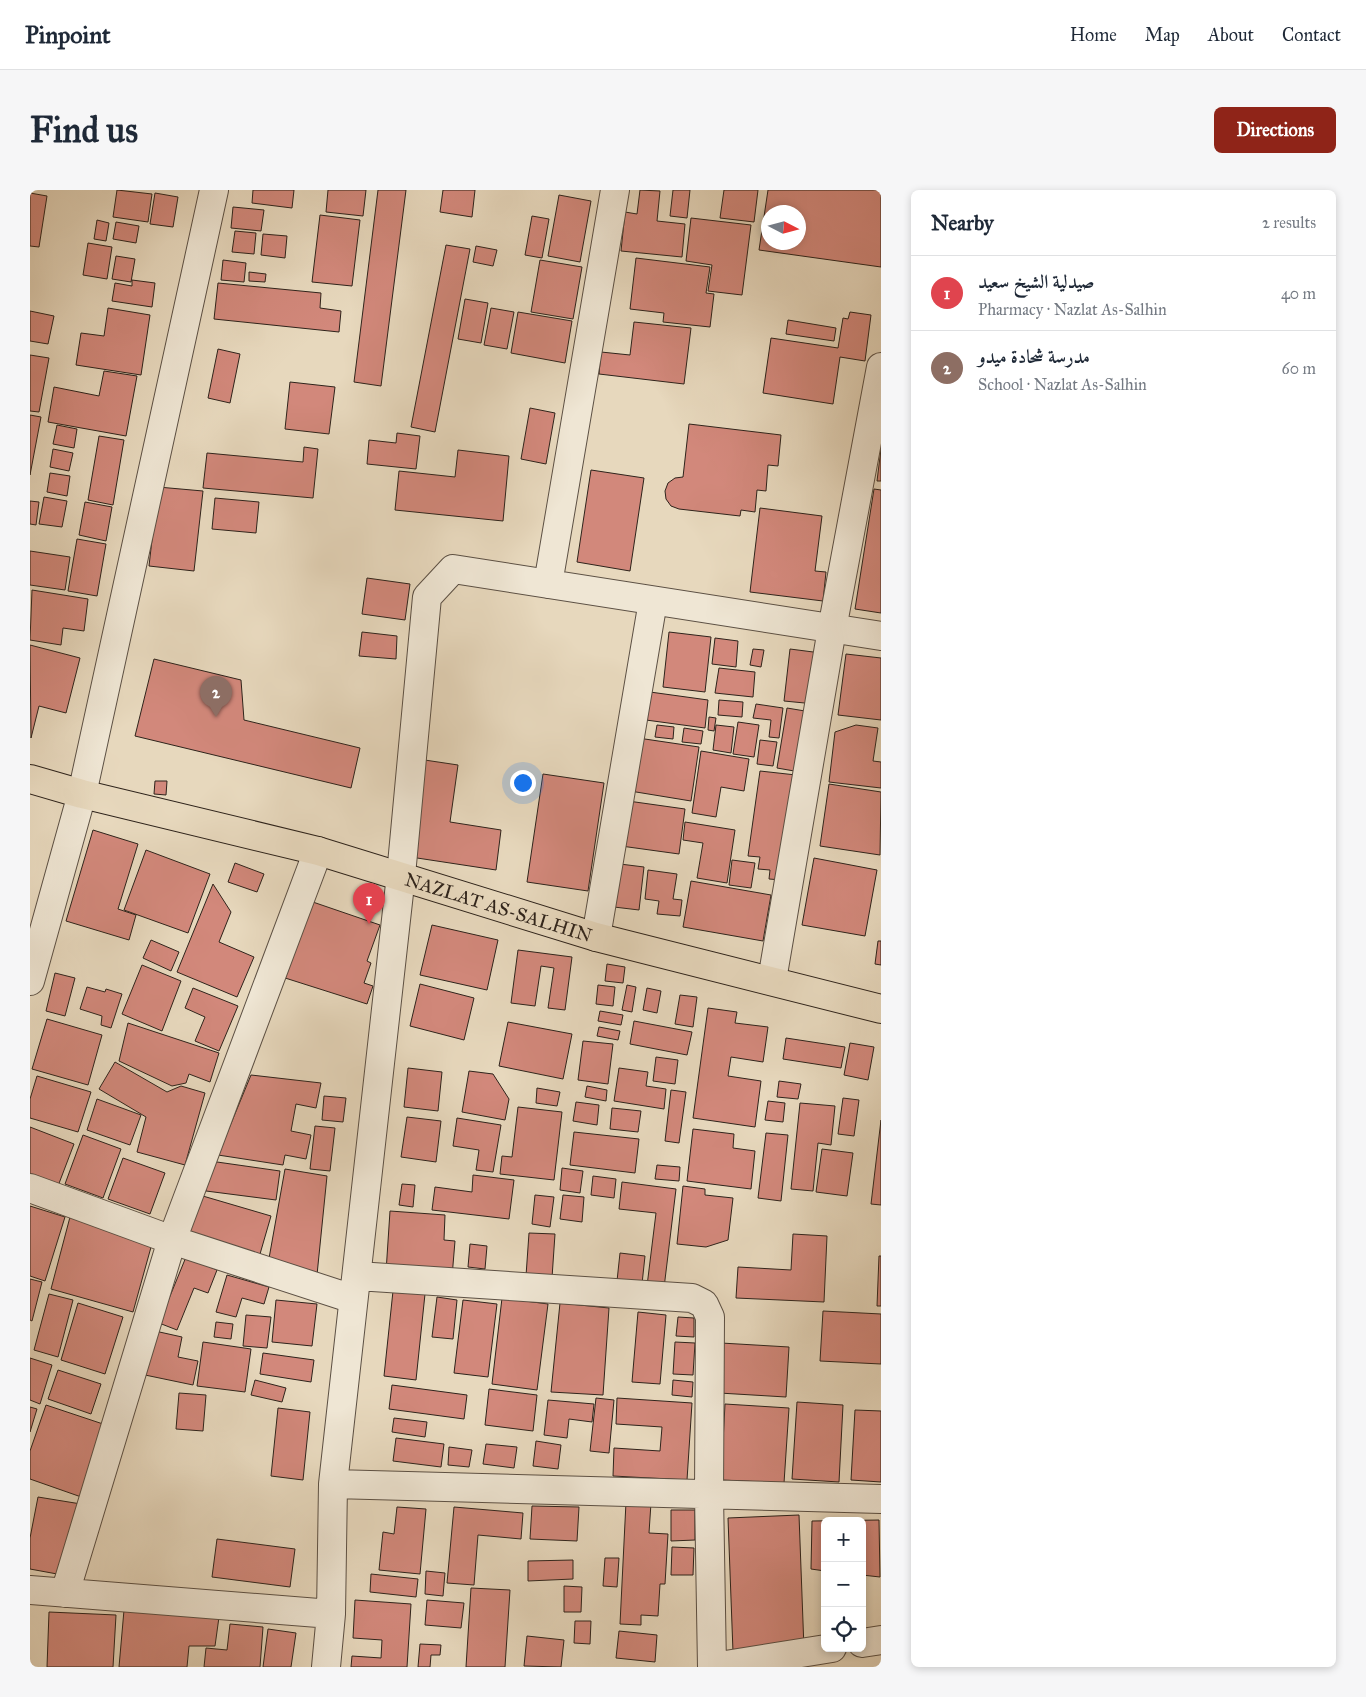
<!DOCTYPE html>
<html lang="en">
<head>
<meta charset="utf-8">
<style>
	body { margin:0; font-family:"IM FELL Great Primer",Amiri,serif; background:#f6f6f7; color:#1f2937 }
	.controls { position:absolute; right:15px; bottom:15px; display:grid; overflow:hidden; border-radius:8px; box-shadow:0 2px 8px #0003 }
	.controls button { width:45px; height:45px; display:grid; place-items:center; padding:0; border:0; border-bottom:1px solid #e0e1e3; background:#fff; color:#1f2937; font:25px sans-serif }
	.compass { position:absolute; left:731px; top:15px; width:45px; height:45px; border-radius:50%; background:#fff; box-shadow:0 2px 8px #0003; rotate:96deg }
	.you { position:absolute; left:492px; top:592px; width:18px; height:18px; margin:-12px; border:4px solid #fff; border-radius:50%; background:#1a73e8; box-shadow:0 0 0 8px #1a73e833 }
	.badge { display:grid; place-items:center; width:32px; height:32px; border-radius:50%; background:#8f2418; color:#fff; font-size:16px; font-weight:700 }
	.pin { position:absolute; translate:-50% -41px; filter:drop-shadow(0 1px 2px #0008) }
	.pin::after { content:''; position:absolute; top:26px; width:18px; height:15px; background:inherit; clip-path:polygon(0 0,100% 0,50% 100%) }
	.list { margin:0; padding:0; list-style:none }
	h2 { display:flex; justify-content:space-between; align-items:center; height:65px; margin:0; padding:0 20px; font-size:21px }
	h2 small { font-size:16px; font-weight:400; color:#747a83 }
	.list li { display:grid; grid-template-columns:32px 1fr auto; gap:15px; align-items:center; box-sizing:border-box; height:75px; padding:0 20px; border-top:1px solid #e0e1e3 }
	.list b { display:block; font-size:19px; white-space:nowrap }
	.list p { margin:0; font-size:16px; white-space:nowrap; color:#747a83 }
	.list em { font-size:16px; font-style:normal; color:#747a83 }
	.icon { flex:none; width:28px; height:28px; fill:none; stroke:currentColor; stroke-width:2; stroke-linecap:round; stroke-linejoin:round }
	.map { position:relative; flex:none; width:851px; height:1477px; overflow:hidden; border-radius:8px }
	header { display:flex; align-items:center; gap:30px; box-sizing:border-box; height:70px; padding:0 25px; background:#fff; border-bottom:1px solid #e0e1e3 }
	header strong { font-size:24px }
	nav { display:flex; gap:28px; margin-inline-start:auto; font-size:18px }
	.intro { display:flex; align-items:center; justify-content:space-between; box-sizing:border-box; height:120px; padding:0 30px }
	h1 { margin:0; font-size:35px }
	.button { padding:12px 22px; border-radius:8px; background:#8f2418; color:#fff; font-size:18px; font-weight:700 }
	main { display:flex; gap:30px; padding:0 30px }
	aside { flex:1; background:#fff; border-radius:8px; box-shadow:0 2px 8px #0003 }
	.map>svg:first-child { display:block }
	.building { fill:#d2887b; stroke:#2e231b; fill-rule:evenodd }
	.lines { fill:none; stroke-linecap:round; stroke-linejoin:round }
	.minor-casing { stroke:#5c5044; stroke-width:30 }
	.major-casing { stroke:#2e231b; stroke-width:30 }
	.minor { stroke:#efe6d4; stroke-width:28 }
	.major { stroke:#e7d8bd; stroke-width:28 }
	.labels { text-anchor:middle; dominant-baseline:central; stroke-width:5; stroke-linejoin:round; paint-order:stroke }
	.street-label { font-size:19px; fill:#2e231b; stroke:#efe6d4 }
</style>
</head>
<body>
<header>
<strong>Pinpoint</strong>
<nav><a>Home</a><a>Map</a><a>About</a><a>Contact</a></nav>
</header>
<div class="intro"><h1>Find us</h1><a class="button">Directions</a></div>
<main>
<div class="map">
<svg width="851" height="1477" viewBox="0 0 851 1477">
	<rect width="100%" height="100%" fill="#e7d8bd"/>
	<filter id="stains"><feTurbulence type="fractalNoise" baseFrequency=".004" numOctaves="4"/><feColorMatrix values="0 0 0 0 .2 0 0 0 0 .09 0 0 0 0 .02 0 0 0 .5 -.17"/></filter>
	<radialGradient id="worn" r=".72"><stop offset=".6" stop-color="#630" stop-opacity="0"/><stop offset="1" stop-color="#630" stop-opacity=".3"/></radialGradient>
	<path class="building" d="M87,0L122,4L118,32L83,27Z
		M223,0H264L262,18L222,13Z
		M298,0H336L333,26L296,22Z
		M348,0H376L351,196L324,192Z
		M413,0H445L442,27L410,22Z
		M610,0L630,1L627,31L655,34L652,67L591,61L595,22L607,24Z
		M643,0H660L657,28L640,26Z
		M694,0H728L724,32L690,28Z
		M738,0H851V77L729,60ZM738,22H768V52H738Z
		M0,3L17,6L9,57L0,56Z
		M125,3L148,7L143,37L120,34Z
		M529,5L561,11L550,72L518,66Z
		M203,17L234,20L231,41L201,38Z
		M290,25L330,30L322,96L282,92Z
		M502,26L519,29L512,68L495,65Z
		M661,28L721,35L712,105L678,101L682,75L656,71Z
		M67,30L79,33L76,51L64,49Z
		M86,32L109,36L106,53L83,49Z
		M205,41L226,43L224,64L202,62Z
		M233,44L257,46L255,68L231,65Z
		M58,53L82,57L77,89L53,85Z
		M416,55L440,59L405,242L381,237Z
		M446,56L467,60L463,76L443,72Z
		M86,66L105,69L101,92L82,89Z
		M606,68L680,77L676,103L684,104L680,137L633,132L634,123L600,119Z
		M193,70L216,73L214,92L191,90Z
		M510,70L552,77L543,129L501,122Z
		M219,82L236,84L235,92L219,91Z
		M102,90L125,93L122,117L82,111L85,93L102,96Z
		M188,93L291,103L290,118L311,121L309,142L184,129Z
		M435,109L458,113L451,153L428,149Z
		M78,118L120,125L111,185L46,175L51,143L74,146Z
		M461,118L484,122L477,159L454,155Z
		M0,121L24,126L18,154L0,151Z
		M488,122L542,131L535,173L481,163Z
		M820,122L841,125L835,171L810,167L803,214L733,203L741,148L808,158L813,128L818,129Z
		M758,130L806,138L804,151L756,144Z
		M604,132L661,138L654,194L569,184L571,162L600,165Z
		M188,159L210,164L200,213L178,208Z
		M0,165L19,168L9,222L0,221Z
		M74,181L107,186L96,246L18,232L24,197L69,206Z
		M260,192L305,197L299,244L255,239Z
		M500,218L525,223L516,274L491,269Z
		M0,225L11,227L0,285Z
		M659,234L751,245L748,276L738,275L736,301L727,300L725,322L711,320L710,326L649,319L641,316L636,309L635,301L638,293L645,288L653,287Z
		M27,235L47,239L44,258L23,254Z
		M367,243L390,246L386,279L337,274L339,250L366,253Z
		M69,246L94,250L83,315L58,310Z
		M274,257L288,259L283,308L173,298L177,263L273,272Z
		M23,259L43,263L39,281L20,277Z
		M851,259V291H847Z
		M428,260L479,266L473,331L365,320L369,281L425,287Z
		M561,280L614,288L600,381L547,372Z
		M20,283L40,286L37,306L17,302Z
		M128,297L173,301L164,381L119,376Z
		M844,299L851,300V423L825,419Z
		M14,307L37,311L32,337L9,334Z
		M185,308L229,312L226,343L182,339Z
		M0,311L9,312L6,335L0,334Z
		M55,312L82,317L76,351L49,345Z
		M730,318L792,326L785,381L796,382L793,411L720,402Z
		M47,349L76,354L67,406L38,401Z
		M0,361L40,367L35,400L0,395Z
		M337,388L380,394L375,430L332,424Z
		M2,400L58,409L54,441L33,438L31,455L0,450Z
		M332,442L367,446L366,469L329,466Z
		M639,442L681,447L675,502L633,497Z
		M685,448L708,451L706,477L682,474Z
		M0,455L50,468L36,523L9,516L1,548Z
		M723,459L734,460L731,477L720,475Z
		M760,459L791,463L785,514L754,511Z
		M816,464L851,468V530L808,525Z
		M124,469L211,490L214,530L330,558L321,598L105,546Z
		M689,478L725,482L723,507L685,503Z
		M620,502L678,510L675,538L616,530Z
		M689,510L713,512L712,527L688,525Z
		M726,514L753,518L749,548L739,547L741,530L723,528Z
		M757,518L781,522L770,582L747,578Z
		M679,527L686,528L684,541L678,540Z
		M708,532L729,535L724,567L703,564Z
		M627,535L644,537L643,549L625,547Z
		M686,535L704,537L701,563L683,560Z
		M826,535L848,538L843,571L851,572V598L799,592L805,542Z
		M654,538L673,541L671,554L652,552Z
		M608,548L669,557L661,611L600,601Z
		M730,550L747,552L743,576L727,574Z
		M671,561L719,569L714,601L691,597L686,627L662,623Z
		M388,569L428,575L420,632L471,640L466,680L374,666Z
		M730,581L766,585L752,690L739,689L740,680L728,679L730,667L718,666Z
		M513,584L574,593L558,701L497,692Z
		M125,591H137L136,605L124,604Z
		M799,594L851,602L850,665L790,656Z
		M598,611L655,619L649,664L591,656Z
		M655,632L705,640L697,693L667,688L673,653L653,650Z
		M63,640L108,654L88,719L106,725L99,750L36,731Z
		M116,660L180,684L158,743L94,720Z
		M784,668L847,680L835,746L772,735Z
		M702,670L725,673L721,698L699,695Z
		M205,673L234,684L227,702L198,692Z
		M590,674L614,677L609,720L584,717Z
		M618,680L647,684L643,709L652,710L650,726L627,724L629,711L615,709Z
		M661,691L741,705L733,751L653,737Z
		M183,694L201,722L189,752L224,767L207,807L147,782Z
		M277,710L350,735L337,771L341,773L334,793L343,796L337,814L252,787Z
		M402,735L468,750L457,800L390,785Z
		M121,750L149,762L141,781L113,768Z
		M848,751H851V775L845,774Z
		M488,760L542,767L535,820L518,818L524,778L511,776L505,816L481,813Z
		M577,774L595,777L593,793L575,791Z
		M112,775L151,791L132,841L92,824Z
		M25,783L45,788L35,826L16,821Z
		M390,794L444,808L434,850L380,836Z
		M568,795L585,797L583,816L566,814Z
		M597,795L606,797L602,822L592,820Z
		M57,797L75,802L76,799L92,804L81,838L71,835L72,826L50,819Z
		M163,798L208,816L189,861L165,851L175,827L155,818Z
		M617,798L631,801L627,823L613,820Z
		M650,805L667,807L663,837L645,834Z
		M678,818L707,822L705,833L738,837L733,872L701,867L698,886L731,891L725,937L663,928Z
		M570,821L593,825L591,835L568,831Z
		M17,829L72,845L58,895L2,879Z
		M604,831L662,842L657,865L600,854Z
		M478,832L542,844L533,889L469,876Z
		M98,833L189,863L180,892L159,884L156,893L142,896L89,871Z
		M569,837L590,841L588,850L567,846Z
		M756,848L815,857L811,878L753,869Z
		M553,851L583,854L578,894L548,890Z
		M820,853L844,857L838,890L814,885Z
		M626,867L648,870L645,894L623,891Z
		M85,872L137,902L151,896L175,903L155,975L107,962L116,927L69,899Z
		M378,878L412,882L408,921L374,917Z
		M589,878L618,882L616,896L636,899L634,919L584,911Z
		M439,881L463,884L479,909L475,930L432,922Z
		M221,885L291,893L286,918L266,914L261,941L281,945L276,969L255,965L253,975L188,965Z
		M7,886L61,902L48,942L0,928V909Z
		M749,891L771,894L768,909L747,907Z
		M557,896L577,900L576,911L555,907Z
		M507,898L530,902L527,916L506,913Z
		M641,900L656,902L649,953L635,951Z
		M294,906L316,908L313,932L292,930Z
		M813,908L829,910L824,946L808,944Z
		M67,909L111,925L100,955L57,940Z
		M738,911L755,913L753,932L735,930Z
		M546,912L569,915L567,935L543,931Z
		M770,913L805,916L801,955L788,953L783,1001L761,999Z
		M488,917L532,922L524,990L470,984L472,966L482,967Z
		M582,918L611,921L608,942L580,939Z
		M377,927L411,931L406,972L371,967Z
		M427,928L471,935L463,982L446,980L449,960L423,956Z
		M851,930V1015L841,1014Z
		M285,936L305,938L300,981L280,979Z
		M0,937L44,954L28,996L0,985Z
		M663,939L704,944L703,958L725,961L721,999L657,991Z
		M544,942L609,949L605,983L540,975Z
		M736,943L758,945L751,1011L728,1008Z
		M53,945L91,959L73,1008L35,994Z
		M792,959L823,963L817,1006L786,1002Z
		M93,968L135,983L120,1024L78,1009Z
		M180,971L250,981L246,1010L176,1001Z
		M627,975L650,977L649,991L625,989Z
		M532,978L553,981L550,1003L530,1000Z
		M255,979L297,986L287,1085L238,1074Z
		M443,985L484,990L479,1029L402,1020L405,997L442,1002Z
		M563,986L586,989L584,1008L561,1005Z
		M592,992L646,999L634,1098L617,1096L626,1023L589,1019Z
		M372,994L385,995L383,1017L369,1015Z
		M653,996L675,999V1005L703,1008L698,1050L676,1057L647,1054Z
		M166,1004L241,1026L230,1064L155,1041Z
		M505,1005L524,1007L520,1037L502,1034Z
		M533,1005L554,1007L552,1032L530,1029Z
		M0,1016L35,1027L15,1091L0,1086Z
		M360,1021L415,1025L414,1050L425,1051L422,1087L356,1082Z
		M40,1027L123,1050L103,1122L21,1099Z
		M499,1043L525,1044L522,1088L496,1086Z
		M763,1044L797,1046L794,1112L706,1108L708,1077L761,1080Z
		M440,1054L457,1056L455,1079L438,1077Z
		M590,1063L615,1066L612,1094L587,1091Z
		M849,1066H851V1116H847Z
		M156,1067L187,1080L178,1103L164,1098L147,1140L129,1133Z
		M197,1085L239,1097L234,1114L212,1108L206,1127L186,1122Z
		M0,1089L12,1092L2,1131L0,1130Z
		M363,1101L395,1104L386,1190L354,1186Z
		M19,1104L43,1110L28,1167L4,1160Z
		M407,1107L427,1110L423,1149L402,1147Z
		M472,1108L518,1114L507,1200L462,1194Z
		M246,1110L287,1114L282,1156L242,1152Z
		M433,1110L467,1114L458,1187L424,1183Z
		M48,1113L93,1127L75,1184L31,1170Z
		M530,1113L579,1118L573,1205L521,1202Z
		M793,1121L851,1124V1174L790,1171Z
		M608,1122L636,1125L630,1194L602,1192Z
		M216,1125L241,1127L237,1158L213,1156Z
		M648,1127L664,1128V1147L646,1146Z
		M186,1132L203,1134L201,1149L184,1147Z
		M125,1141L152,1147L148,1167L168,1171L163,1195L115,1185Z
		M173,1152L221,1159L215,1202L167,1196Z
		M645,1152L665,1153L663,1185L643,1184Z
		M691,1153L759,1157L756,1207L689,1203Z
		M233,1163L284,1170L281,1192L230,1184Z
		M0,1168L22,1175L10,1214L0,1210Z
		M28,1180L71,1194L61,1224L18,1209Z
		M225,1190L256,1198L252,1212L221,1205Z
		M643,1190L663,1192L662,1207L642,1205Z
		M362,1195L437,1205L434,1229L359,1219Z
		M459,1199L507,1205L503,1241L455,1235Z
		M149,1203L176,1205L173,1241L146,1239Z
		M566,1208L584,1210L579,1263L560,1261Z
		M587,1208L662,1213L657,1290L583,1286L584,1258L630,1261L632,1237L586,1234Z
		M518,1210L564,1214L562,1232L539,1229L537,1248L514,1245Z
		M767,1212L813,1215L809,1292L762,1289Z
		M695,1214L759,1218L754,1293L691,1290Z
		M16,1215L82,1237L57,1309L0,1289V1261Z
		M0,1217L7,1219L0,1242Z
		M248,1218L280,1222L273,1290L241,1286Z
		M825,1220L851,1221V1292L821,1290Z
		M364,1228L397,1232L395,1247L362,1242Z
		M366,1248L414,1254L411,1277L363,1271Z
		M506,1251L531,1255L528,1279L503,1276Z
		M456,1254L487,1257L484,1278L453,1274Z
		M419,1257L442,1260L439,1277L418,1275Z
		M8,1307L51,1314L38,1386L0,1379V1348Z
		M596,1312L621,1313L619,1343L638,1344L635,1394H630L628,1426L611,1425V1435L590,1434Z
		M502,1316L549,1317L547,1351L500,1349Z
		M367,1317L396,1319L390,1384L349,1380L353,1342L364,1344Z
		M424,1317L493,1323L491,1349L448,1345L444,1395L417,1393Z
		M641,1320H665V1350L641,1351Z
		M769,1325L774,1459L703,1462L698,1328Z
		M849,1330L850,1387L832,1385V1331H795V1381L781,1379L782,1331Z
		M187,1349L265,1359L260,1397L182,1387Z
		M642,1357L664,1358L663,1385H641Z
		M575,1368H589L587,1397L573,1396Z
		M543,1370V1389L498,1391V1371Z
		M396,1381L415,1383L413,1406L395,1404Z
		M341,1384L388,1389L386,1407L340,1402Z
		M534,1396L552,1397L551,1422H534Z
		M441,1398L480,1400L475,1477H436Z
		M325,1410L381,1414L377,1477H321L322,1466L351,1468L352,1450L323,1448Z
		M397,1410L434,1413L431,1438L395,1435Z
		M94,1420L189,1427L185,1456H159L157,1477H89Z
		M19,1422L86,1425L83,1477H17Z
		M545,1431H561L560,1454L544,1453Z
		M200,1434L233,1437L230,1477H174L176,1458L197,1460Z
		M238,1439L266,1443L261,1477H233Z
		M589,1441L627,1445L625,1472L586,1468Z
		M497,1446L534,1450L531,1477L494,1476Z
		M390,1454L411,1455L410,1465H401L400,1477H388Z"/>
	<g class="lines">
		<defs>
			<path id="minor" d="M518,394L585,0
				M566,747L623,411
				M742,790L802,439L851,177
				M0,791L52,604L184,0
				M0,998L142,1050L323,1109
				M327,1086L662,1108L674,1114L680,1127L679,1304L682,1477
				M303,1294L851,1309
				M0,1400L301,1424
				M35,1403L142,1050L288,661
				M832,1453L851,1450
				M296,1477L301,1424L303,1294L371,685L397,407L423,379L851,446
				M683,1477L802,1458"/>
			<g id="major">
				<path id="s1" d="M0,589L52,604L288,661L566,747L851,819"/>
			</g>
		</defs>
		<use href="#minor" class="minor-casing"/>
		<use href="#major" class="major-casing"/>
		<use href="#minor" class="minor"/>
		<use href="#major" class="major"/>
	</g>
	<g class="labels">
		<g class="street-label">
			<text stroke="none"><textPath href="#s1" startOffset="486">NAZLAT AS-SALHIN</textPath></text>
		</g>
	</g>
	<rect width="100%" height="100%" filter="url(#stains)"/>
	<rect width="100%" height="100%" fill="url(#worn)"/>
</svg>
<div class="controls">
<button>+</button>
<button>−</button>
<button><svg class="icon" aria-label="locate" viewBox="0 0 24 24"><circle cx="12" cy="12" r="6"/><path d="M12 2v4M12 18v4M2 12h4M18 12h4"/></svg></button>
</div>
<svg class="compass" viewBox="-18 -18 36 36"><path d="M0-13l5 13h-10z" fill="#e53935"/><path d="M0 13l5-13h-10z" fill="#747a83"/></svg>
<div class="you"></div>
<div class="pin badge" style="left:339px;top:734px;background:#e0444e">1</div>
<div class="pin badge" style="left:186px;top:527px;background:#8d6e63">2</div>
</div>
<aside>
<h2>Nearby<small>2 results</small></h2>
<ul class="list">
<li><span class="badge" style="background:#e0444e">1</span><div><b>صيدلية الشيخ سعيد</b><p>Pharmacy · Nazlat As-Salhin</p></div><em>40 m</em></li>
<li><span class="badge" style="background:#8d6e63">2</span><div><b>مدرسة شحادة ميدو</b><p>School · Nazlat As-Salhin</p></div><em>60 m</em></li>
</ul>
</aside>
</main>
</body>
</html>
